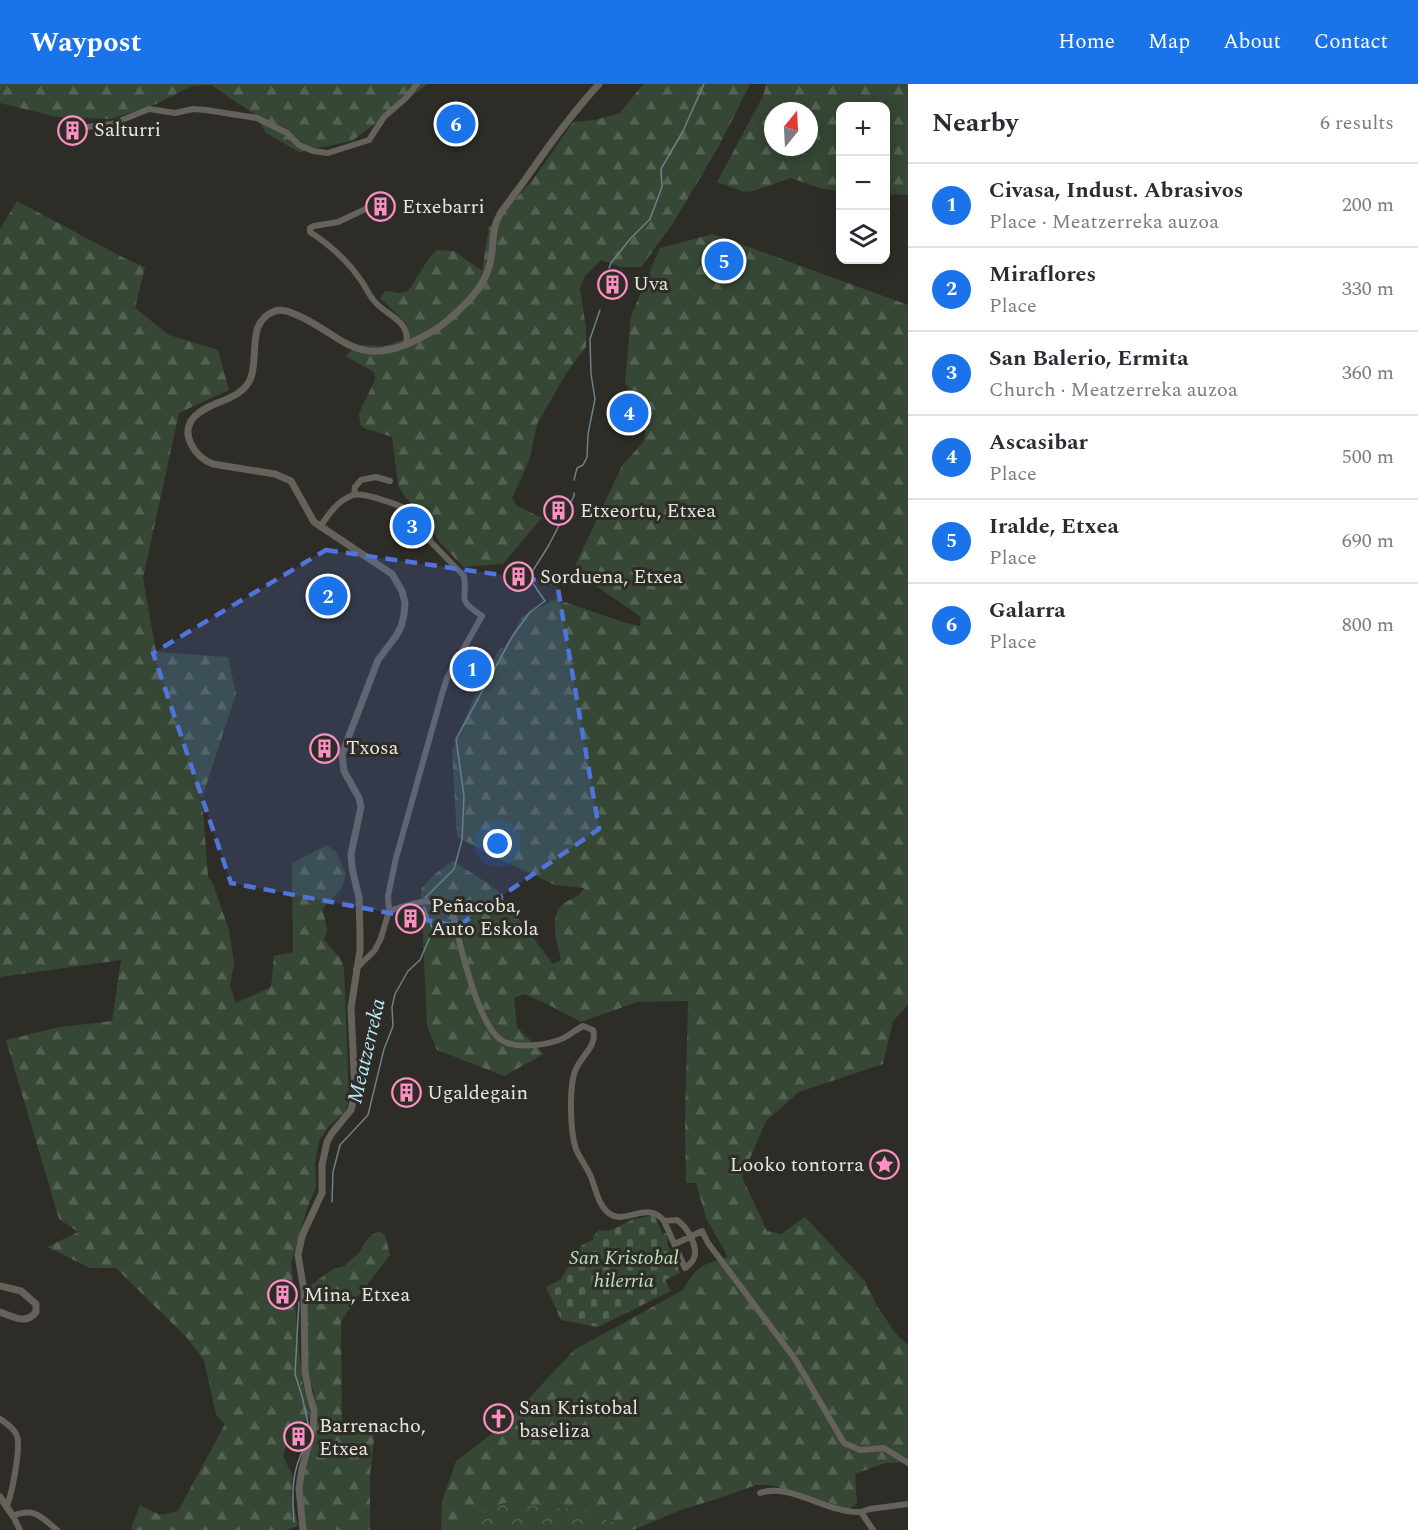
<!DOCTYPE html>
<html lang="en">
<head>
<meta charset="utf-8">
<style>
	body { margin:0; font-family:Spectral,serif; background:#f2f2f3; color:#2b2b33 }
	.controls { position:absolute; right:18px; top:18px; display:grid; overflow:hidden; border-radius:12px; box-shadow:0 3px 15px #0003 }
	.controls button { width:54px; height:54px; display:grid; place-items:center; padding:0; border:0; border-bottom:2px solid #e1e1e2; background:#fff; color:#2b2b33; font:30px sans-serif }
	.compass { position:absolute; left:764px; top:18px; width:54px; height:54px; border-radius:50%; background:#fff; box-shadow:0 3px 15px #0003; rotate:18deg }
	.you { position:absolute; left:498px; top:760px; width:21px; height:21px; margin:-15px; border:4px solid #fff; border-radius:50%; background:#1a73e8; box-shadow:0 0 0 9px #1a73e833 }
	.badge { display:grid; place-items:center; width:39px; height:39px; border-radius:50%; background:#1a73e8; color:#fff; font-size:20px; font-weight:700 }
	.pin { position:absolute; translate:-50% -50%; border:3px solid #fff; box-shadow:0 2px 6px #0006 }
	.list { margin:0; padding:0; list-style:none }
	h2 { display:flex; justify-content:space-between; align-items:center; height:78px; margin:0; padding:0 24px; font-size:26px }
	h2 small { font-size:20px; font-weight:400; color:#7c7c81 }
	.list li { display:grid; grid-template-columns:39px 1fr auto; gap:18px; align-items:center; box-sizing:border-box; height:84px; padding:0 24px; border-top:2px solid #e1e1e2 }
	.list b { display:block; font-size:22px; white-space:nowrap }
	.list p { margin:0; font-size:20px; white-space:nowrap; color:#7c7c81 }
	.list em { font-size:20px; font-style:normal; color:#7c7c81 }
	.icon { flex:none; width:33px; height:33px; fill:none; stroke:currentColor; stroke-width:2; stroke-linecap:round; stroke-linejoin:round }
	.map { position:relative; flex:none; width:908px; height:1446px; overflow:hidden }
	header { display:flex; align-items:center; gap:36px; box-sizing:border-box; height:84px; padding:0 30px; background:#1a73e8; color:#fff }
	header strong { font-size:28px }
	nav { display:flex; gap:33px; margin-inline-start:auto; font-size:21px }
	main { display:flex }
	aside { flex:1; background:#fff }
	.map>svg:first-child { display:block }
	.forest { fill:url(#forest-firs); fill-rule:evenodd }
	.cemetery { fill:url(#cemetery-stones) }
	.park { fill:url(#park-crowns) }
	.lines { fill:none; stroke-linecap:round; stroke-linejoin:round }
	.stream { stroke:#6a8188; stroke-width:1.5 }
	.minor { stroke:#64625b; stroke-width:6 }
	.tertiary { stroke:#64625b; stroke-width:7 }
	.marked { fill:#5074da; fill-opacity:0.2; stroke:#5074da; stroke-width:4.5; stroke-dasharray:12 8; stroke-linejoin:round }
	.labels { text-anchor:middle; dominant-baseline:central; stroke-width:6; stroke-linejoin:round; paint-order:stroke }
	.poi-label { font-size:20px; fill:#e7e6e2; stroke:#2d2c26; text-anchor:start }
	.park-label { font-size:20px; font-style:italic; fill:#b9e4ba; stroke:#2d2c26 }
	.water-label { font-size:21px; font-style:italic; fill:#b7eafc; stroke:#2d2c26 }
</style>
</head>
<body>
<header>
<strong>Waypost</strong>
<nav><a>Home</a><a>Map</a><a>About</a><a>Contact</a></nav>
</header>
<main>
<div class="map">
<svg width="908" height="1446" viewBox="0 0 908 1446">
	<defs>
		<pattern id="forest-firs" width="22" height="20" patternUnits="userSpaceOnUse" patternTransform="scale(1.5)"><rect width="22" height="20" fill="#364736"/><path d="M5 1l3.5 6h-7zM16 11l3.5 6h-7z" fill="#536253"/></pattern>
		<pattern id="cemetery-stones" width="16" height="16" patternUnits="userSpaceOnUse" patternTransform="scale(1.5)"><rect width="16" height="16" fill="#364736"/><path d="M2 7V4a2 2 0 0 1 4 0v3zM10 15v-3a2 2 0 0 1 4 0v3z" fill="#536253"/></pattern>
		<pattern id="park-crowns" width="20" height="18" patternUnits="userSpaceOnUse" patternTransform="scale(1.5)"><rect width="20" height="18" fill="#364736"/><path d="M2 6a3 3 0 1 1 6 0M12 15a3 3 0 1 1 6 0" fill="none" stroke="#536253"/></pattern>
	</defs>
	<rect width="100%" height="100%" fill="#2d2c26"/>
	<path class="forest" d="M0,0H428L352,57L299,68L266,49L254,30L211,1L192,2L156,20L111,35L57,33L0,19Z
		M643,0H750L719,62L672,141L641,183H621L601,176L585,192L580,204L586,244V263L567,288L537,340L530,374L512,414L517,422L542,434L503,480L463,483L440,458L422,430L404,412L398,401L392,353L364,344L360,340L359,329L375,296L374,288L345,272L358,261L386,262L407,254V240L380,214L385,207L400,209L409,206L429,174L437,166L454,167L482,187L489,143L532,97L573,38L595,36L620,29Z
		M766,0H908V111L886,110V22H840V107L822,105L791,94L753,107L744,108L717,98L763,12ZM773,27H809V63H773Z
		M17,117L124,174L145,183L135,224L169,251L218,266L229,306L179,329L143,494L156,568L228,573L236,610L202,714L208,792L213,800L229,846L234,879L230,902L236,919L271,903L274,872L293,868L292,779L327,761L336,768L346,790L342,804L323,824L327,847L324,856L341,875L344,884L349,1016L344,1029L329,1042L319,1057L315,1080L316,1103L307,1125L291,1179L302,1296L311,1333L290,1346L283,1373L293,1392L291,1409L298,1442L286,1446H133L131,1444L140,1421L160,1431L178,1427L225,1340L216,1331L204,1276L186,1253L116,1184H90L47,1163L78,1148L59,1135L6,956L60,943L112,937L121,876L0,893V145Z
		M713,150L908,221V921L893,937L883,980L799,1008L766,1037L742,1093L767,1147L781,1150L805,1133L865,1197L877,1222L896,1250L908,1261V1378L885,1379L855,1390L857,1420L851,1423L850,1425H846L834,1420L771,1401H756L723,1413L681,1426L633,1446L575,1425L504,1419L455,1446H441L442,1417L456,1377L505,1340L574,1266L683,1206C697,1181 702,1181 728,1173L706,1134L696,1099H686L685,1039L688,917L637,918L581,938L545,919L524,910L514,914L517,943L544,970L504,992L437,966L427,942L421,805L436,789L453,777L495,804L553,880L561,876C558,860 548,835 562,821C570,814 579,814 584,804L555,801L510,780L457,753L452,667L470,622L500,564H504L523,532L556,515L623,538L640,542L641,533L573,486L622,382L644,357L646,329L625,299L631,232L660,164Z
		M378,1147L385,1151L390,1171L353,1219L341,1238L342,1346L375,1347L370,1390V1446H306L302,1417V1395L316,1338L314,1308L308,1289L307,1204L333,1185L344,1182L358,1170L368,1154Z"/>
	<path class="cemetery" d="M654,1131L663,1150L666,1149C669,1154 666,1156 668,1161C670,1168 675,1168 678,1174L675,1176L680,1189L665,1196L671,1207L598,1243L561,1236L546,1203L560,1196L582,1161L593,1156V1152L599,1146L609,1147L634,1135Z"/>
	<path class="park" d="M504,1419L575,1425L634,1446H455Z"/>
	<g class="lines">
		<path class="stream" d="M609,184L611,179L631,154L650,135L662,103L661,85L683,47L704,0
			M574,396L577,384L583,381L587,373L588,350L595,315L591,290L590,255L600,226
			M425,814L454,785L462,756L464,712L456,655L512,553L530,528L545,517L532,498V488L549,461L574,412V409
			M332,1118L333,1088L340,1061L368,1031L384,965L393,942L392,923L395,910L408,887L420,876L433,846L424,823
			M299,1218L295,1290L302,1312L309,1344L306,1358
			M294,1438C292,1411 291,1387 305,1363"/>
		<path class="minor" d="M87,43L112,40L149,25L175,29L193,25L206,26L257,34L287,49L299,61L313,67L328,69L369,56L384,33L406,14L417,0
			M372,122L338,138L314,142L310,144V148C330,161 347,176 360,195C366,203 369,212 376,219C389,233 411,237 406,261
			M354,411L355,403L361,396L376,393L390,397
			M320,443C328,431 338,416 353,411C360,409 369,412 376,414C397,420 430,430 430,457L464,492C468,516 455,514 482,532L447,594L442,610L396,774L388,812L389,827L381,854L375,866L356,885
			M389,827C407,821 441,807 453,830C459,858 478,940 500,955C514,966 544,961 559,956C568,953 575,946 583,942L593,946C598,962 580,973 575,987C569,1003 570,1048 576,1065C580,1075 587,1083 591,1093C595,1103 597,1115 603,1123C621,1149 644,1113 664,1137
			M677,1136C687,1143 700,1164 693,1176C692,1178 687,1183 685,1184L664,1137Z
			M675,1160L702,1147L708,1159L795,1275L844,1359L860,1366L884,1364L908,1379
			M0,1335C6,1339 14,1344 17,1352C21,1363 12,1410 7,1421
			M760,1409C789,1398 829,1430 861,1428
			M20,1446L13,1432C35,1423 41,1433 57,1446
			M873,1446L861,1428L870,1425L908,1420"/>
		<path class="tertiary" d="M0,1202L21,1207L36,1220V1228C26,1241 14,1233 0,1228
			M0,1413L13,1432
			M303,1446L299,1404L302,1385L313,1345L314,1327L309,1309L305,1288L304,1207L298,1171L302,1152L322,1109V1081L327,1058L332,1049L351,1026L355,1008L351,924L360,866V848L359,814L352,784L351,770L361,723L359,714L344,687L342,670L378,576L396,552L401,543L404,531L405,519L402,507L392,490L314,438L291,397L275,390L213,380C195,373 179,350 194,333C210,316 239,318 250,296C260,274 245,238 275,227C283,225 290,228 297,231C339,249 354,281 405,261C419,255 436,247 448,236C464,222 483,205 489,183C495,165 490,147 500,130C508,118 518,106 527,93C549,61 572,29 599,0"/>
	</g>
	<path class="marked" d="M326,466L557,499L599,745L458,842L231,799L153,569Z"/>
	<defs>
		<symbol id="building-ring" viewBox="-11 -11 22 22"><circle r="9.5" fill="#2d2c26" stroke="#fc8fc3" stroke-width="1.5"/><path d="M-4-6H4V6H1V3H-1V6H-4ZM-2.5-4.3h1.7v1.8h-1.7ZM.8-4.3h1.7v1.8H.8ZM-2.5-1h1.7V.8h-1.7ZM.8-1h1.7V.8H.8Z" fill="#fc8fc3"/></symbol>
		<symbol id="sight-ring" viewBox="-11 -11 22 22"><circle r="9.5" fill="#2d2c26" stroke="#fc8fc3" stroke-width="1.5"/><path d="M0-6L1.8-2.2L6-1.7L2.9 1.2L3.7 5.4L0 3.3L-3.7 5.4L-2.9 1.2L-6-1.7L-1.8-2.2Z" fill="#fc8fc3"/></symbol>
		<symbol id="church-ring" viewBox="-11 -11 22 22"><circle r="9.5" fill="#2d2c26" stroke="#fc8fc3" stroke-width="1.5"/><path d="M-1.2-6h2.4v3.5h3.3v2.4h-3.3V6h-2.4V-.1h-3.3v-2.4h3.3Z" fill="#fc8fc3"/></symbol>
	</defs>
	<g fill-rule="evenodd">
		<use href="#building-ring" x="56" y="30" width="33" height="33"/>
		<use href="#building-ring" x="364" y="106" width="33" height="33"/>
		<use href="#building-ring" x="596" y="184" width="33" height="33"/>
		<use href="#building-ring" x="542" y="410" width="33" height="33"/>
		<use href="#building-ring" x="502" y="476" width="33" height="33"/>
		<use href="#building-ring" x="308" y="648" width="33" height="33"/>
		<use href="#building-ring" x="394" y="818" width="33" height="33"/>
		<use href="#building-ring" x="390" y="992" width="33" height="33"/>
		<use href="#sight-ring" x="868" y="1064" width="33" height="33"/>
		<use href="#building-ring" x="266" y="1194" width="33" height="33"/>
		<use href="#church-ring" x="482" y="1318" width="33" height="33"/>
		<use href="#building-ring" x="282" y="1336" width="33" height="33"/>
	</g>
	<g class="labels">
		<g class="poi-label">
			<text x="94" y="46">Salturri</text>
			<text x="402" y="123">Etxebarri</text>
			<text x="633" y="200">Uva</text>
			<text x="580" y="427">Etxeortu, Etxea</text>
			<text x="540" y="493">Sorduena, Etxea</text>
			<text x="346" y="664">Txosa</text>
			<text x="431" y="822">Peñacoba,<tspan x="431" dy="23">Auto Eskola</tspan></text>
			<text x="427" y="1009">Ugaldegain</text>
			<text x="864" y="1081" text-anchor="end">Looko tontorra</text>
			<text x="304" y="1211">Mina, Etxea</text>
			<text x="519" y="1324">San Kristobal<tspan x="519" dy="23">baseliza</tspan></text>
			<text x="319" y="1342">Barrenacho,<tspan x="319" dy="23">Etxea</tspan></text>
		</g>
		<g class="park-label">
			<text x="624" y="1174">San Kristobal<tspan x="624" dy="23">hilerria</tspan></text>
		</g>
		<g class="water-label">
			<text transform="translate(367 967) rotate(-77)">Meatzerreka</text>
		</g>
	</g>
</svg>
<div class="controls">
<button>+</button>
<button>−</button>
<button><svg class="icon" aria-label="layers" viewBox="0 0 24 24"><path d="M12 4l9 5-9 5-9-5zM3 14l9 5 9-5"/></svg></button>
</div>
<svg class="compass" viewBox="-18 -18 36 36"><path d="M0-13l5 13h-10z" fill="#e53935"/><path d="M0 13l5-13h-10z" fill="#7c7c81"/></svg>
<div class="you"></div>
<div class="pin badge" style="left:472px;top:585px">1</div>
<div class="pin badge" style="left:328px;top:512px">2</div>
<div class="pin badge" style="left:412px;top:442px">3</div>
<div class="pin badge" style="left:629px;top:329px">4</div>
<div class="pin badge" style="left:724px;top:177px">5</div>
<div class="pin badge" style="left:456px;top:40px">6</div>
</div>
<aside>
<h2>Nearby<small>6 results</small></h2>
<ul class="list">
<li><span class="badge">1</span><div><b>Civasa, Indust. Abrasivos</b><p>Place · Meatzerreka auzoa</p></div><em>200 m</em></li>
<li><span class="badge">2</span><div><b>Miraflores</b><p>Place</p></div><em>330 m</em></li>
<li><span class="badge">3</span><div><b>San Balerio, Ermita</b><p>Church · Meatzerreka auzoa</p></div><em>360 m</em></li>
<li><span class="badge">4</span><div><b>Ascasibar</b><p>Place</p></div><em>500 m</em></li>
<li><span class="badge">5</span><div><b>Iralde, Etxea</b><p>Place</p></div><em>690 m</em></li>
<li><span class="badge">6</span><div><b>Galarra</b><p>Place</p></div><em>800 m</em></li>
</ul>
</aside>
</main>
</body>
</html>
